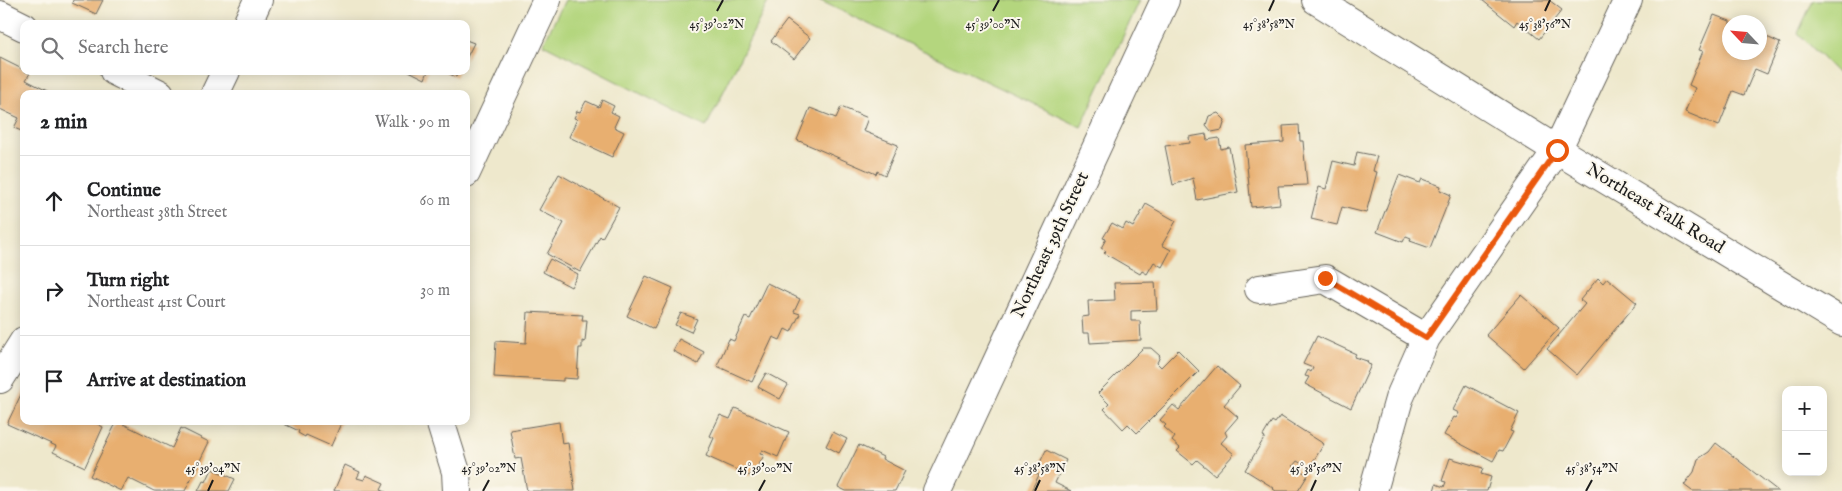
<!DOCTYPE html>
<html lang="en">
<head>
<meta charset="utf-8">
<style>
	body { margin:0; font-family:"IM FELL English",serif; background:#f2f2f2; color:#202124 }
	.controls { position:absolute; right:15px; bottom:15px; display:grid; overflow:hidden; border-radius:10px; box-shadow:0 2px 12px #0003 }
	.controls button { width:45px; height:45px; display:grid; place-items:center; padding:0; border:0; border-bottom:1px solid #e0e0e0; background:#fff; color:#202124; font:25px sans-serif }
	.compass { position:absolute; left:1722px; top:15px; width:45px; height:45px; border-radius:50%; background:#fff; box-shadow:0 2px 12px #0003; rotate:296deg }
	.stop { position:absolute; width:15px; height:15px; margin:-11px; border:4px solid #ea580c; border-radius:50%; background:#fff }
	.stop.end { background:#ea580c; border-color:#fff; box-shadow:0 1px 5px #0008 }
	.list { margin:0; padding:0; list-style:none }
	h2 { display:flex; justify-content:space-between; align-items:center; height:65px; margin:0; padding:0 20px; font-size:21px }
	h2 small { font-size:16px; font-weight:400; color:#757577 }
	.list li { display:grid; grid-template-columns:32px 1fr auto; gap:15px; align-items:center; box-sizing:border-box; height:90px; padding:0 20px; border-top:1px solid #e0e0e0 }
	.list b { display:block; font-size:19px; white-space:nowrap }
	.list p { margin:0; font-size:16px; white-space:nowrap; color:#757577 }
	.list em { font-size:16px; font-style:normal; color:#757577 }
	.icon { flex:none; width:28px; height:28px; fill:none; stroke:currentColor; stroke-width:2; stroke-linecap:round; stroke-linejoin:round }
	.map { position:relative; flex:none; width:1842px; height:491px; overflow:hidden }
	.search { position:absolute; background:#fff; box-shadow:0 2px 12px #0003; left:20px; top:20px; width:450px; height:55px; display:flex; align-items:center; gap:12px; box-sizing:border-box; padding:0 18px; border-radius:10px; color:#757577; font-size:19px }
	.panel { position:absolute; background:#fff; box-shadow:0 2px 12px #0003; left:20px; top:90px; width:450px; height:335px; border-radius:10px }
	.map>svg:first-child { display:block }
	.green { fill:#b4d67e; stroke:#68794d }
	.building { fill:#e8af6f }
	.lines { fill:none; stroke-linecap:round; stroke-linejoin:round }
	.minor-casing { stroke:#66635a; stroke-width:30 }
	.minor { stroke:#fff; stroke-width:28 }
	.route { stroke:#ea580c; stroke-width:6 }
	.ticks { fill:none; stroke:#1c1c1c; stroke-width:2 }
	.labels { text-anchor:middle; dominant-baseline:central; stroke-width:4; stroke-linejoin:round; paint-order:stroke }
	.street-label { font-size:18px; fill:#1c1c1c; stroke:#fbf7ec }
	.ticks-label { font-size:12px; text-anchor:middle; fill:#1c1c1c; stroke:#fbf7ec; stroke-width:4; stroke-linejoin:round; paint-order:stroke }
</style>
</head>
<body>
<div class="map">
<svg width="1842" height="491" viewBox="0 0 1842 491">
	<rect width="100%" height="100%" fill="#fbf7ec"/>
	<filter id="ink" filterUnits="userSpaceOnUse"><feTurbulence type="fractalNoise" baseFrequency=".02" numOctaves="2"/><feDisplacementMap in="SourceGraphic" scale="10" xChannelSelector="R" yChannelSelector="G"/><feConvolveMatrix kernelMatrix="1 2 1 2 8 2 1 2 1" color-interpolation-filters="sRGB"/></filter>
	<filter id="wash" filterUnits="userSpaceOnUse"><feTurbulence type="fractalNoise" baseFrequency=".0096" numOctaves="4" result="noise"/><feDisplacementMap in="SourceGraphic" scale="20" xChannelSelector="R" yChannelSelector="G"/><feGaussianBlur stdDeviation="1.12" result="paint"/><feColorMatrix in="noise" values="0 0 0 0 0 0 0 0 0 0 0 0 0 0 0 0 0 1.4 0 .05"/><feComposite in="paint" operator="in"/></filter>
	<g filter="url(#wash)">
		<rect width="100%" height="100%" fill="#eee8cc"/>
		<path class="green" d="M565,0H769L706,127L543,44Z
			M819,0H1140L1081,127Z
			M1813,0H1842V78L1798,33Z"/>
		<g id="blocks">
			<path class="building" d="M73,0H103L96,14L72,3Z
				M1482,0H1549L1562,10L1539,39L1517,21L1514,26Z
				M1714,15L1730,21V52H1760V34L1780,43L1767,74L1755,69L1744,95L1733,91L1719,126L1685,112L1695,88L1689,85L1703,51L1699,50Z
				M787,20L810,38L794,59L771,41Z
				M466,40L474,43L466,59Z
				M0,58L24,70V71L30,73L26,80L53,94H24V132L14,128L19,118L0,109Z
				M409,71H428L425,79Z
				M443,71H459L456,77Z
				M602,100L614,106L611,112L619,116L614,127L624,132L612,157L569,137L577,119L574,118L577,111L580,112L586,101L599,107Z
				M841,107L868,118L863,131L898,145L885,175L877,171L876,174L797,140L810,108L836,118Z
				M1218,113L1225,120L1222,130L1212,132L1206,125L1209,116Z
				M1299,125L1300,141H1303L1307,185L1278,186L1280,204L1251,207L1245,145L1284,142L1283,126Z
				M1206,134L1207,140L1219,138L1221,149L1229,147L1238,192L1197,200L1193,178L1173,185L1165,146L1190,143L1189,137Z
				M1357,152L1377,156L1373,171L1377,172L1366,213L1342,207L1337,225L1311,219L1319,187L1326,189L1333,161L1354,166Z
				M559,174L619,207L602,238L600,236L580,272L547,254L564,223L539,210Z
				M1399,175L1420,183L1422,179L1441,186L1440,190L1451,195L1430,248L1410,241L1411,238L1406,236L1403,242L1377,232Z
				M1146,204L1176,221L1162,245L1171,250L1162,267L1154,262L1147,274L1142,271L1140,274L1104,253L1106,251L1101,248L1106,239L1103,238L1112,223L1123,229L1126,223L1133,227Z
				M550,259L578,274L571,287L543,272Z
				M646,276L673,288L654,329L627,316Z
				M1598,278L1603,283L1607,278L1637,303L1577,375L1547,349L1585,304L1580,300Z
				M1155,282L1157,310L1131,311V321H1140L1141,340L1090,343L1089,333H1083L1082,317L1089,316L1088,301L1115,300L1114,283Z
				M767,283L800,299L794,312L800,314L791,332L785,329L780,340L773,337L752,382L717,366L729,339L734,341L745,317L750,319Z
				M1521,295L1559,328L1524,368L1486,335Z
				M528,312L583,315L582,320H587L585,342L582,341V348H579L577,379L563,378V381L494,377L496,341L526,343Z
				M681,313L697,319L691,332L675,325Z
				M1317,336L1356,354L1354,357L1367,361L1368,364L1371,365L1351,408L1305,384L1309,377L1305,376L1308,370L1311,372L1313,368L1303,364Z
				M679,339L704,352L698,364L673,351Z
				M1143,348H1151L1160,356L1157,363L1161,367L1178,350L1199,371L1137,433L1128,424L1123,429L1104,409L1109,404L1098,393Z
				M1217,366L1240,386L1224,405L1238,417L1225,432L1227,436L1221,443L1234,454L1215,475L1197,460L1193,464L1177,451L1180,448L1172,441L1175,437L1164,427L1166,425L1160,420L1173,405L1179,410Z
				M766,373L788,385L780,399L758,387Z
				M1466,385L1519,413L1510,431L1513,432L1503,451L1499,450L1493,461L1444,435L1454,417L1456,418L1459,413L1453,410Z
				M24,388V421H92L103,427L85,467L53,452L56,446L7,424Z
				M735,408L789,432L778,457L762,450L760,454L764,455L757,469L754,468L750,476L706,456L714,438L710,436L720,415L730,419Z
				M1280,416L1324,444L1309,468L1297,461L1293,466L1308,475L1298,491H1276L1273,489L1274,488L1245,470L1265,437L1263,436L1272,421L1275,423Z
				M117,421L172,448L181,428L209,442L185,491H154L128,478L121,491L90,476Z
				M285,421H342L331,446L306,435L305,437L298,433L299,431L284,424Z
				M559,422L562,444L568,443L575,491H527L521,458L515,459L510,430Z
				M833,432L847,439L839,453L826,446Z
				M1716,443L1778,491H1692L1684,485L1694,472L1698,459L1709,452Z
				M859,445L883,457L882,459L905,471L895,491H846L838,487Z
				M1046,450L1066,460L1055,483L1071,491H1031L1039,475L1035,473Z
				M1450,458L1483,468L1481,474L1491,477L1487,491H1434L1436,484L1444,487L1446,482L1442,481Z
				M345,465L360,472L357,478L364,480L366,475L384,483L381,489L386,491H334Z
				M212,469L235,479L229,491H198L203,481L206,482Z"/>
		</g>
	</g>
	<g filter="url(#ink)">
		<use href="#blocks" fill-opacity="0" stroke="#66635a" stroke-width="1"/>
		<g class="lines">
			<defs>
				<path id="minor" d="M1316,0L1557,150L1842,322
					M0,15L24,27
					M247,24L258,0
					M114,71L160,94
					M215,94L226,71
					M466,173L547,0
					M1259,289L1325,279L1426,338
					M0,379L24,341
					M440,421L456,472L457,491
					M937,491L1165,0
					M1373,491L1399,399L1426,338L1557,150L1628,0"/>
			</defs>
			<use href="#minor" class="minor-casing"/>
			<use href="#minor" class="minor"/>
		</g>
	</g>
	<g class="lines" filter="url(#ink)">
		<path class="route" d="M1325,278L1426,338L1557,150"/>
	</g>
	<path class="ticks" d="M717,11L723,0M993,11L999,0M1269,11L1274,0M1545,11L1550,0M208,491L213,480M483,491L489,480M759,491L765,480M1035,491L1040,480M1311,491L1316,480M1586,491L1592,480"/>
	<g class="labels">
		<g class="street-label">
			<text transform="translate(1655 209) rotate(31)">Northeast Falk Road</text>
			<text transform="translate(1051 245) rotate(-65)">Northeast 39th Street</text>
		</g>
	</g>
	<g class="ticks-label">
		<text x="993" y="28">45°39'00"N</text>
		<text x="1269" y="28">45°38'58"N</text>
		<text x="1545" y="28">45°38'56"N</text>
		<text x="717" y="28">45°39'02"N</text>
		<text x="213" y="472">45°39'04"N</text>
		<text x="489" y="472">45°39'02"N</text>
		<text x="765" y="472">45°39'00"N</text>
		<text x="1040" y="472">45°38'58"N</text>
		<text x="1316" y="472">45°38'56"N</text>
		<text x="1592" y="472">45°38'54"N</text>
	</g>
</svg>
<div class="controls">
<button>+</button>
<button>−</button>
</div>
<svg class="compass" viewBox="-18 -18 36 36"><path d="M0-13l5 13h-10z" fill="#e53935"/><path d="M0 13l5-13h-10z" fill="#757577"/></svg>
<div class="stop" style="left:1557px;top:150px"></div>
<div class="stop end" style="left:1325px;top:278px"></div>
<div class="search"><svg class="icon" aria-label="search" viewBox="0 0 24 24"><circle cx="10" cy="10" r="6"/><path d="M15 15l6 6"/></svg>Search here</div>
<section class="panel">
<h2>2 min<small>Walk · 90 m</small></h2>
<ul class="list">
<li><svg class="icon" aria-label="ahead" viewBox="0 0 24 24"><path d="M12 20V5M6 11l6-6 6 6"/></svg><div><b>Continue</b><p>Northeast 38th Street</p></div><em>60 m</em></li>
<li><svg class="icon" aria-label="right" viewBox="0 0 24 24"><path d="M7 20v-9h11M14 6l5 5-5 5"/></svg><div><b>Turn right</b><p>Northeast 41st Court</p></div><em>30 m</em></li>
<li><svg class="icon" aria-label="arrive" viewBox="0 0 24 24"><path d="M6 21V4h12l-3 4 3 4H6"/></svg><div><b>Arrive at destination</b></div></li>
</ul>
</section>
</div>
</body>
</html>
